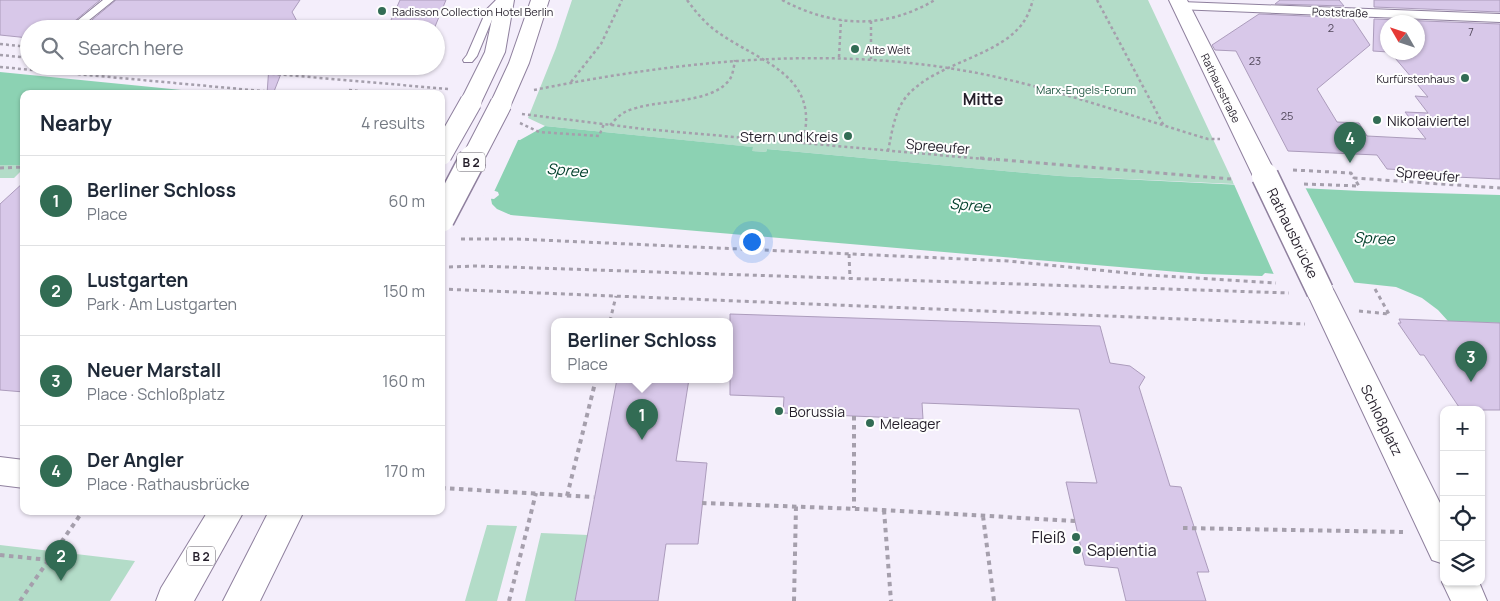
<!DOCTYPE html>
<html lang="en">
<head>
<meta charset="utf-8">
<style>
	body { margin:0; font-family:Manrope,sans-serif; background:#f2f2f3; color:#1f2937 }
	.controls { position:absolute; right:15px; bottom:15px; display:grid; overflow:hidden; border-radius:10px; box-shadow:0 1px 4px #0004 }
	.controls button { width:45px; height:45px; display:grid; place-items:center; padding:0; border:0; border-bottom:1px solid #e0e1e3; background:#fff; color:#1f2937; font:25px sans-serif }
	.compass { position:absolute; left:1380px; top:15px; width:45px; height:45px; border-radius:50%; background:#fff; box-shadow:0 1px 4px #0004; rotate:309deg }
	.you { position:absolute; left:751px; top:241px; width:18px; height:18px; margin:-12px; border:4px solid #fff; border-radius:50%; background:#1a73e8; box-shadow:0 0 0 8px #1a73e833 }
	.badge { display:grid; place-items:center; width:32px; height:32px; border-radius:50%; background:#326c54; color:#fff; font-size:16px; font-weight:700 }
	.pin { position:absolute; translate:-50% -41px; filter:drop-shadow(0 1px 2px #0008) }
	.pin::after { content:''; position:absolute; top:26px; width:18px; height:15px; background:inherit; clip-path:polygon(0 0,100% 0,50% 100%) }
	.popup { position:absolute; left:551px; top:318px; width:182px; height:65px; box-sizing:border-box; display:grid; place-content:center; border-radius:10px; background:#fff; filter:drop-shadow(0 1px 4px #0005); font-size:16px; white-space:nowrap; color:#747a83 }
	.popup b { font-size:19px; color:#1f2937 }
	.popup::after { content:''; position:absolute; left:50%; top:100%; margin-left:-10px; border:10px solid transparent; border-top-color:#fff }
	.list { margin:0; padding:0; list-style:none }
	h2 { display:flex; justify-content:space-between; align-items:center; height:65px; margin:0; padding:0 20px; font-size:21px }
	h2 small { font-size:16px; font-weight:400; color:#747a83 }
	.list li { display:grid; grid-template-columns:32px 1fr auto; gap:15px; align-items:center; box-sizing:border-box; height:90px; padding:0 20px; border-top:1px solid #e0e1e3 }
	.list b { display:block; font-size:19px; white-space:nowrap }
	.list p { margin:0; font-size:16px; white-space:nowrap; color:#747a83 }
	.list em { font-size:16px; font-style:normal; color:#747a83 }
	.icon { flex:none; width:28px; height:28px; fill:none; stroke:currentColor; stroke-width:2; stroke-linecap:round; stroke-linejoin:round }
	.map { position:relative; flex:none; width:1500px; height:601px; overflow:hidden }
	.search { position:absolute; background:#fff; box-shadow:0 1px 4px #0004; left:20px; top:20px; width:425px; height:55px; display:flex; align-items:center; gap:12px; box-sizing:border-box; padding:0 18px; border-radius:28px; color:#747a83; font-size:19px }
	.panel { position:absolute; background:#fff; box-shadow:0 1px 4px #0004; left:20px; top:90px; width:425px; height:425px; border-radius:10px }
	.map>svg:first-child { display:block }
	.green { fill:#b3dcc8 }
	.water { fill:#8cd2b3 }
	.pier { fill:#f4eefb }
	.building { fill:#d8c8e9; stroke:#ac9cbc }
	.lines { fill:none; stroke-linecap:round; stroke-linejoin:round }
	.service-casing { stroke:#8f809e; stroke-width:2 }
	.pedestrian-casing { stroke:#8f809e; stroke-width:2 }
	.minor-casing { stroke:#8f809e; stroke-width:2 }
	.primary-casing { stroke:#8f809e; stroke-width:2 }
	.path-far2 { stroke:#a59fac; stroke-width:2.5; stroke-dasharray:3 3; stroke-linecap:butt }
	.path-far1 { stroke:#a59fac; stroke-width:3; stroke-dasharray:4 4; stroke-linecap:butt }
	.path { stroke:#a59fac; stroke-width:4; stroke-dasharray:4.5 4.5; stroke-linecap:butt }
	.service { fill:#fff; fill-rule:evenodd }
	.pedestrian { fill:#fff; fill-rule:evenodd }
	.minor { fill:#fff; fill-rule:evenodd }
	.primary { fill:#fff; fill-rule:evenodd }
	.minor-bridge-casing { stroke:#8f809e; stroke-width:29; stroke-linecap:butt }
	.primary-bridge-far1-casing { stroke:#8f809e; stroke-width:23; stroke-linecap:butt }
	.primary-bridge-casing { stroke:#8f809e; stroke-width:29; stroke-linecap:butt }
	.minor-bridge { stroke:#fff; stroke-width:26 }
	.primary-bridge-far1 { stroke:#fff; stroke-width:21 }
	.primary-bridge { stroke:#fff; stroke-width:26 }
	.poi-dot { fill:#326c54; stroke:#fefefe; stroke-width:2 }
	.labels { text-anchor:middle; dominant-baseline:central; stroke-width:4; stroke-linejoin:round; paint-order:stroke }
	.far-poi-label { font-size:11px; fill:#241e2a; stroke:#fefefe; text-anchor:start }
	.far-street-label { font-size:11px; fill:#241e2a; stroke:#fefefe }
	.number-label { font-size:11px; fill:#51485a }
	.far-park-label { font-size:11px; fill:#205742; stroke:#fefefe }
	.shield { fill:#fefefe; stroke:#65616a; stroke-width:1 }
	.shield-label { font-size:12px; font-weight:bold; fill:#241e2a }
	.poi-label { font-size:14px; fill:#241e2a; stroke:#fefefe; text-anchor:start }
	.street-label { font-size:14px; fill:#241e2a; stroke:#fefefe }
	.water-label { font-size:15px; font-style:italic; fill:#05422e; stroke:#fefefe }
	.far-district-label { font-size:16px; font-weight:bold; fill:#241e2a; stroke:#fefefe }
	.near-poi-label { font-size:16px; fill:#241e2a; stroke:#fefefe; text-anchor:end }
</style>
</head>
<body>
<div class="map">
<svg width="1500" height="601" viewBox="0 0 1500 601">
	<rect width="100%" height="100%" fill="#f4eefb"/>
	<path class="green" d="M572,0H1148L1234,184L1060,176L767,149L766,152L752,151V147L545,126L528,118L556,48Z
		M0,165H24V168L14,178H0Z
		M487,525L517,526L497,601H465Z
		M541,533L588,535L575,601H525Z
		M0,545L135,561L110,601H0Z"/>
	<path class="water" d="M0,72L222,94H24V165H0Z
		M545,126L753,147L752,151L766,152L767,149L1060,176L1361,191L1500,195V323L1448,321L1438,310L1422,298L1396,287L1265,273L1262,276L1202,274L510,215L441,194L494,199L499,195L498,192L495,191L441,186V134L520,140Z"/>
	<path class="pier" d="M441,132L519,138L493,194L441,189Z
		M1233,182L1304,185L1355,284L1275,277Z
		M441,191L492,196L491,199L492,204L497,209L513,216L487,221L441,220Z"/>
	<path class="building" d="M0,0H100L65,29H29V38L0,35Z
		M116,0H300L292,12L300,27L299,29H81Z
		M400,0H446L434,29H387Z
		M1280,0H1339L1344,6L1275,4Z
		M1374,0H1500V12L1374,7Z
		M1259,14L1352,18L1370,45L1317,89L1337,122L1359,123L1367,136L1426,139L1405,112L1428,113L1415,96L1428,97L1390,52H1418V22H1388V52L1373,51L1374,19L1500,24V179L1455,177L1451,172L1387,169L1377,155L1288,151L1236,51L1215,50L1212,45Z
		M269,66H284L273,94H267Z
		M370,66H418L416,72L369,68Z
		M24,182V392L0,390V204Z
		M730,314L1100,326L1110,363L1130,366L1145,377L1139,387L1170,486L1181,487L1209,572H1197L1206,601H1126L1118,568L1085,565L1066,482L1097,483L1079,409L922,403L923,419L783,413L784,397L730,395Z
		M1399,319L1500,323V410H1461L1424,355H1420L1398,323H1401Z
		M617,379H689L676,461L707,463L698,544H666L658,601H575Z"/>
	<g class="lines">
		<defs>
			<path id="service" d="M103,0H114L78,29H67Z
				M496,0H507L496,10L477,56L472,62H464L463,60L467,55L487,9Z"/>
			<path id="pedestrian" d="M1181,2L1500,14V22L1176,9L1174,6Z"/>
			<path id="minor" d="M1169,0H1187L1277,176L1273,182L1265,184L1257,182L1253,176Z
				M1320,281L1330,284L1334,291L1444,511V564L1432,560L1306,291L1310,284Z
				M0,457L24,460V488L0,485Z
				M1444,578V582H1479L1487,601H1451L1442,582Z"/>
			<path id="primary" d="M496,0H514L505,52L479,107L471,109L463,107L460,102L485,52Z
				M531,0H549L529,63L509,109L501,111L493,109L490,104L509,63Z
				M208,511H244L194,601H156L161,588Z
				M269,511H304L260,601H223Z"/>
		</defs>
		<use href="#service" class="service-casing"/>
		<use href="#pedestrian" class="pedestrian-casing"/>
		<use href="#minor" class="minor-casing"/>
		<use href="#primary" class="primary-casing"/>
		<path class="path-far2" d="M687,0C696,12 704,22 716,31C759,62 823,75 802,144
			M782,0C833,27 884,30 935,0
			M1097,0L1164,126
			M871,21V59
			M0,44L29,47
			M0,55L21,57L29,52
			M839,57L841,20
			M182,66L448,89
			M0,67L295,94
			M76,73L84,66
			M571,82L601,44L622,0
			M534,90C679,61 826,45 972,72C1052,87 1130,116 1208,139H1220
			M345,94L348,90L393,94
			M522,114L644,129L995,160
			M520,123L539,132L599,136L604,124
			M610,125C614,121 619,115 625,112C654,98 711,106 730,79C733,74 734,66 735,60
			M888,151C892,133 894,112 906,97C936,61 1004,57 1026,18C1029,13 1031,6 1033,0"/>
		<path class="path-far1" d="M980,158L1231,179
			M0,168L24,167
			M1293,170L1351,173L1354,178
			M1304,184L1359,186L1354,178L1500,188
			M461,239H517L1008,261L1148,275L1276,283
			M849,254L850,279
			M449,267L476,266L1289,293
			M441,289L1305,324
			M1375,289L1389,314
			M1359,311L1389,314
			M610,321L616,296"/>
		<path class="path" d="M854,416V508
			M441,488L594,497
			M567,496L596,379
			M702,503L884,510L1075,521
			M884,510L891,601
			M983,516L994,601
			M1183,528L1403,532
			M0,555L49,560
			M20,601L83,511
			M509,601L536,493
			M794,601L796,506"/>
		<use href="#service" class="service"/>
		<use href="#pedestrian" class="pedestrian"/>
		<use href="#minor" class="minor"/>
		<use href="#primary" class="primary"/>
		<defs>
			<path id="minor-bridge" d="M1265,176L1320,291"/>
			<path id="primary-bridge-far1" d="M441,155L471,102
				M472,160L501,104"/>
			<path id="primary-bridge" d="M441,219L473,158"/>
		</defs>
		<use href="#minor-bridge" class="minor-bridge-casing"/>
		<use href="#primary-bridge-far1" class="primary-bridge-far1-casing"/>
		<use href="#primary-bridge" class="primary-bridge-casing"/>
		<use href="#minor-bridge" class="minor-bridge"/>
		<use href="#primary-bridge-far1" class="primary-bridge-far1"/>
		<use href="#primary-bridge" class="primary-bridge"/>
	</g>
	<g class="poi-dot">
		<circle cx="382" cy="11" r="5"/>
		<circle cx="855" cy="49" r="5"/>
		<circle cx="1465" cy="78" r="5"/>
		<circle cx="1377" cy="120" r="5"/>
		<circle cx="848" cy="136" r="5"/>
		<circle cx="779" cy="411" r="5"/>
		<circle cx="870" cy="423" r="5"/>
		<circle cx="1076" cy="537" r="5"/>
		<circle cx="1077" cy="550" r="5"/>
	</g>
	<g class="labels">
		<g class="far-poi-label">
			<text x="392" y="11">Radisson Collection Hotel Berlin</text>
			<text x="865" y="49">Alte Welt</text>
			<text x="1455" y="78" text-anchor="end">Kurfürstenhaus</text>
		</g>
		<g class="far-street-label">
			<text transform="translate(1340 12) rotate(2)">Poststraße</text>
			<text transform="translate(1221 88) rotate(64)">Rathausstraße</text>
		</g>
		<g class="number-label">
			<text x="1331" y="27">2</text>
			<text x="1471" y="31">7</text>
			<text x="1255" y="60">23</text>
			<text x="1287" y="115">25</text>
		</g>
		<g class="far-park-label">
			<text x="1086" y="89">Marx-Engels-Forum</text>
		</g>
		<g class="shield">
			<rect x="457" y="152.5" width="28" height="19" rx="4"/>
			<rect x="187" y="546.5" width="28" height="19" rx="4"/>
		</g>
		<g class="shield-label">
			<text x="471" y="162">B 2</text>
			<text x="201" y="556">B 2</text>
		</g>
		<g class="poi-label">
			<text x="1387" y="120">Nikolaiviertel</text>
			<text x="838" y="136" text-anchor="end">Stern und Kreis</text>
			<text x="789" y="411">Borussia</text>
			<text x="880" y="423">Meleager</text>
		</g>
		<g class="street-label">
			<text transform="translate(938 146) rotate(5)">Spreeufer</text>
			<text transform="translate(1428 174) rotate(5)">Spreeufer</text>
			<text transform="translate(1293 233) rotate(64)">Rathausbrücke</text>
			<text transform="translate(1382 420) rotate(64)">Schloßplatz</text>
		</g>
		<g class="water-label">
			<text transform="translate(567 170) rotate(5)">Spree</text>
			<text transform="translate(970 205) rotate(5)">Spree</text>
			<text transform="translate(1374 238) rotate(3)">Spree</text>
		</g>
		<g class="far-district-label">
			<text x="983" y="99">Mitte</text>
		</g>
		<g class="near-poi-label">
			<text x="1066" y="537">Fleiß</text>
			<text x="1087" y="550" text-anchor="start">Sapientia</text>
		</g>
	</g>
</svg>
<div class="controls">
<button>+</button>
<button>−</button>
<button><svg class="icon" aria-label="locate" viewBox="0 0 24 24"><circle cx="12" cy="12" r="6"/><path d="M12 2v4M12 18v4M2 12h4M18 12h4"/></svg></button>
<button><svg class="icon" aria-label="layers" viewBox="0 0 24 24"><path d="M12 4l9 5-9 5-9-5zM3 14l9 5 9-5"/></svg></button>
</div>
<svg class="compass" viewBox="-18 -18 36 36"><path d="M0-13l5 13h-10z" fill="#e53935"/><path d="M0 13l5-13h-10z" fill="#747a83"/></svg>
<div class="you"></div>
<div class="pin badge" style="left:642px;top:440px">1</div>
<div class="popup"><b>Berliner Schloss</b>Place</div>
<div class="pin badge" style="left:61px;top:581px">2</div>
<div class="pin badge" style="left:1471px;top:382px">3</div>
<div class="pin badge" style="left:1350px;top:163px">4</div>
<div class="search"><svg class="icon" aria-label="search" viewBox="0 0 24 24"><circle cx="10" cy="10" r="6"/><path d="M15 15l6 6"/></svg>Search here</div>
<section class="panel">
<h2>Nearby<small>4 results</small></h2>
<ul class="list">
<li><span class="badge">1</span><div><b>Berliner Schloss</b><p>Place</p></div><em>60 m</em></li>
<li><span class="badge">2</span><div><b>Lustgarten</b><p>Park · Am Lustgarten</p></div><em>150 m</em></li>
<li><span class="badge">3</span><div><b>Neuer Marstall</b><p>Place · Schloßplatz</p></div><em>160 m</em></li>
<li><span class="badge">4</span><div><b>Der Angler</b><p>Place · Rathausbrücke</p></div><em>170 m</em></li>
</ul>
</section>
</div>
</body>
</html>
